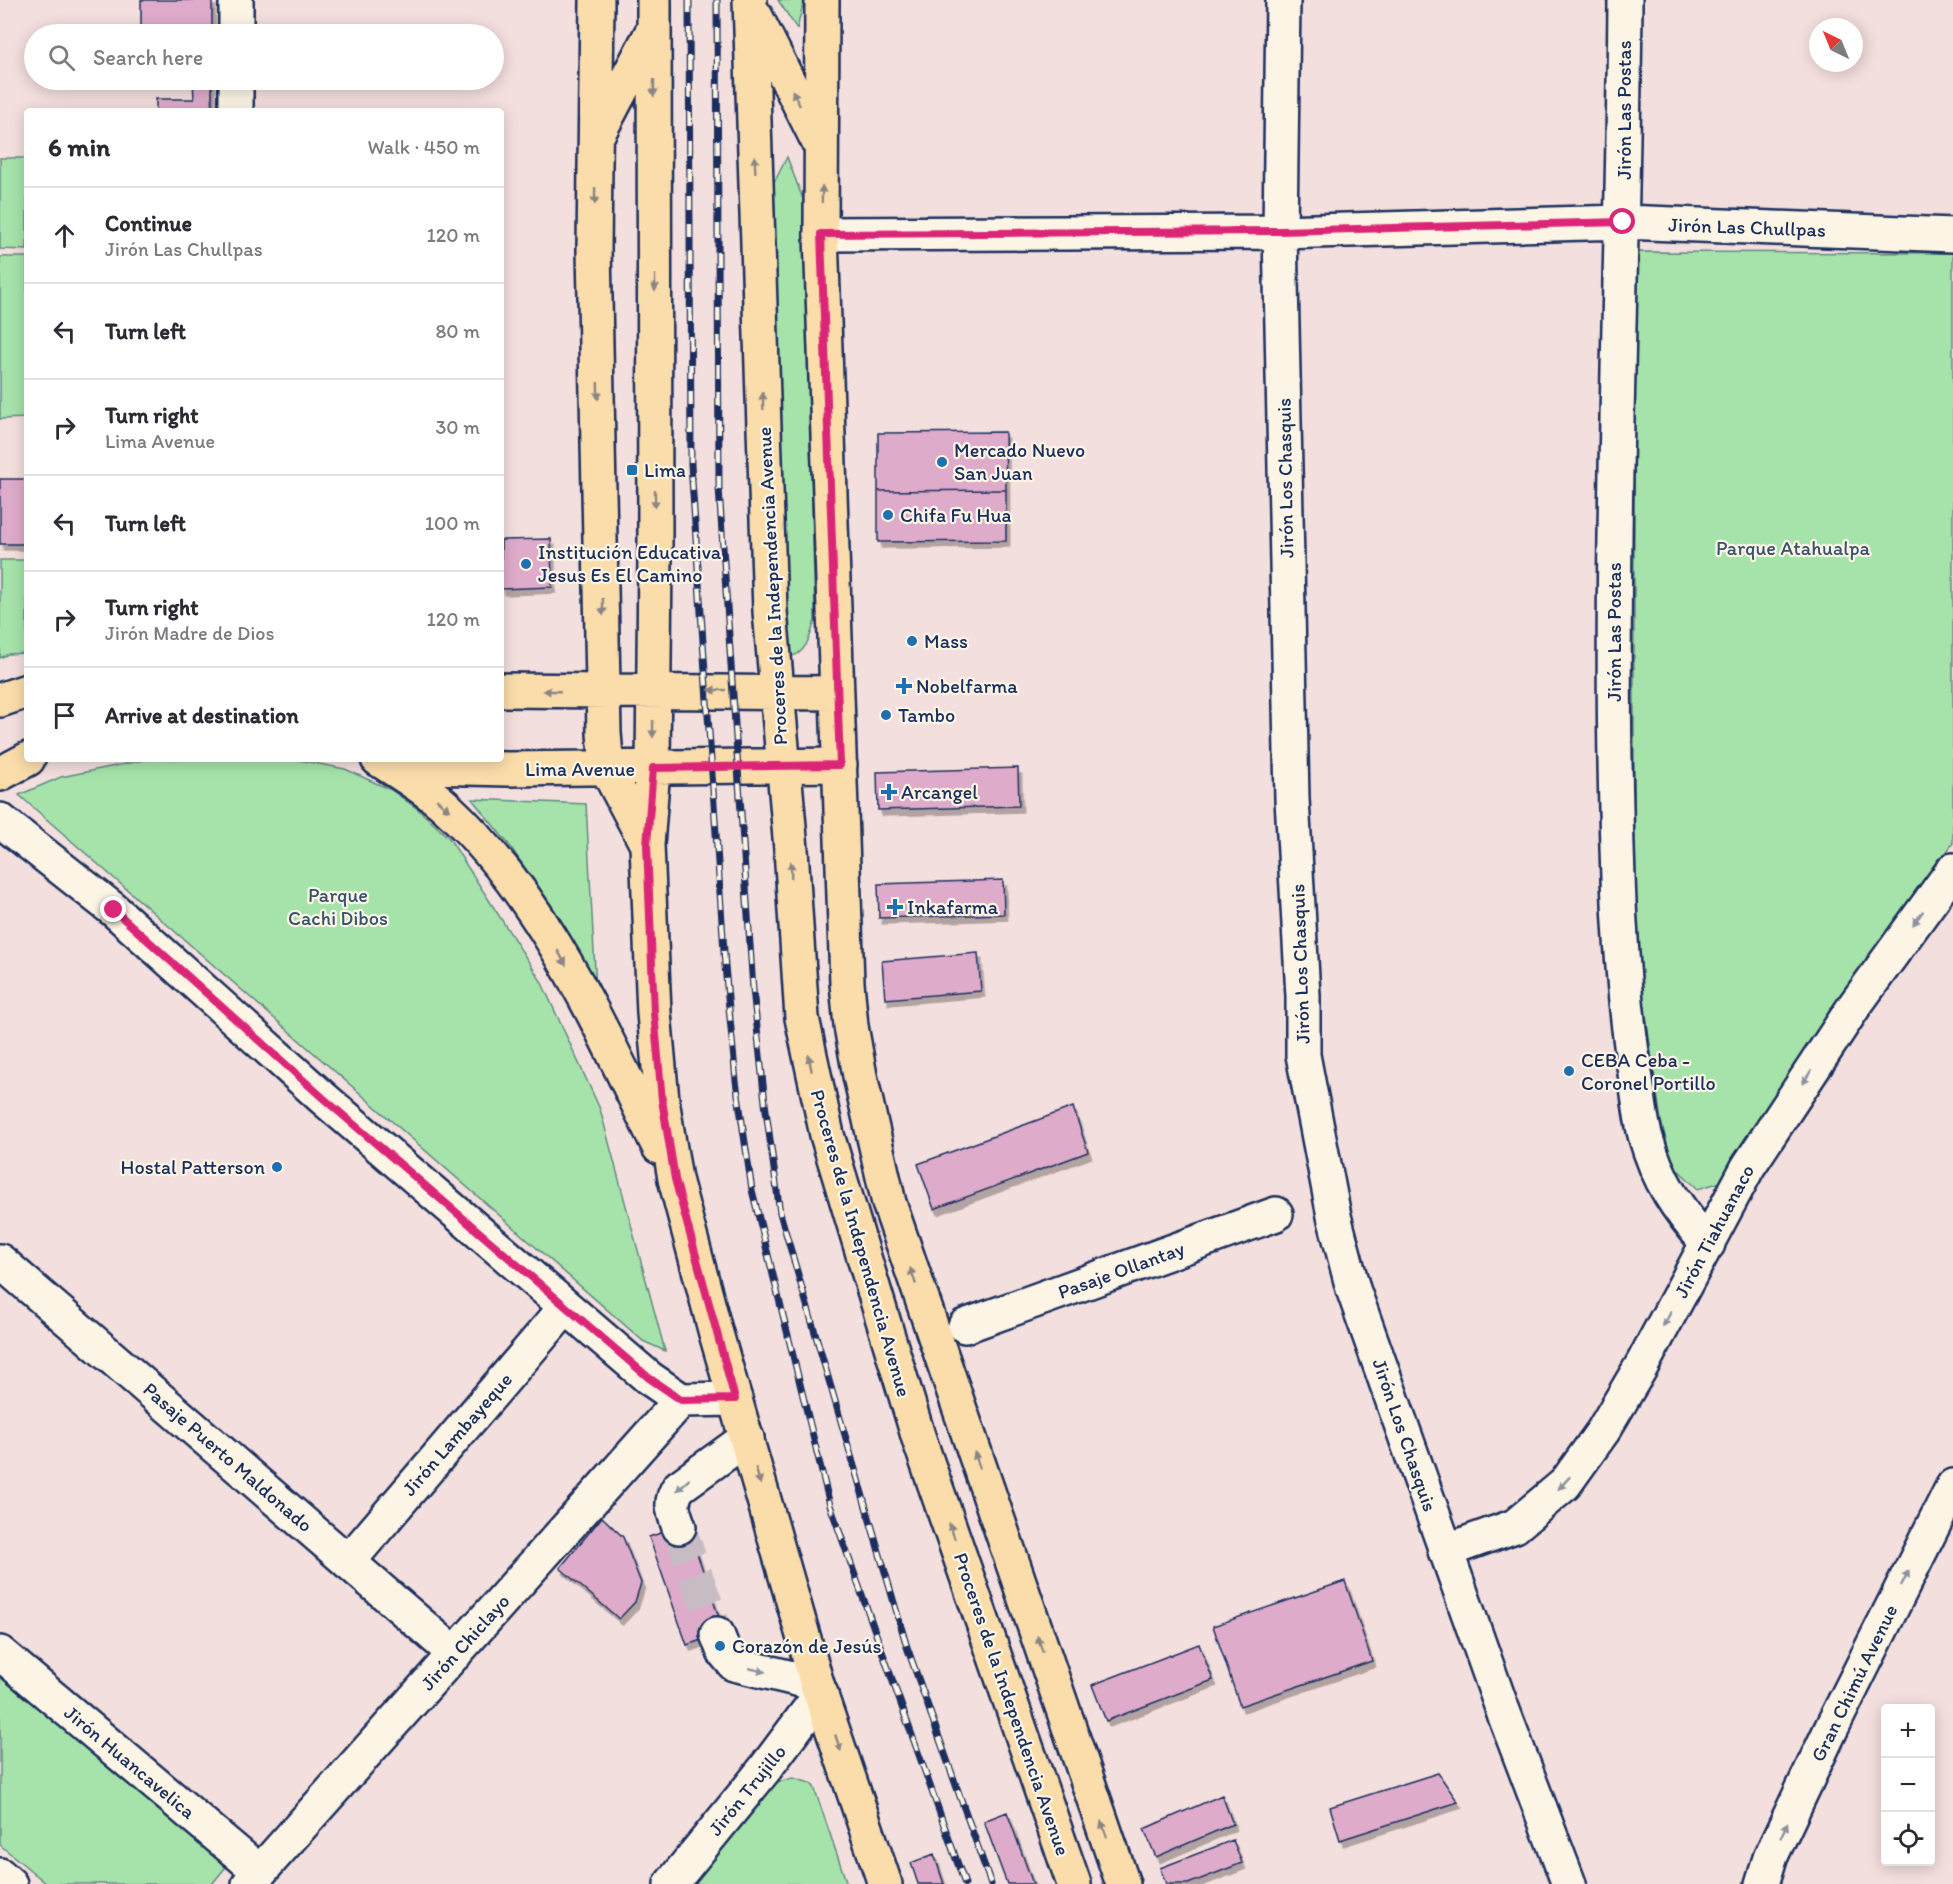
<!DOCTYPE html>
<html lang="en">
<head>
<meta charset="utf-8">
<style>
	body { margin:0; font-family:Itim,sans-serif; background:#f2f2f3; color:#2b2b33 }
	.controls { position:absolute; right:18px; bottom:18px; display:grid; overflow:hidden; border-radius:6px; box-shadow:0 3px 15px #0003 }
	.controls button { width:54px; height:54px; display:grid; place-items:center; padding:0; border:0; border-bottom:2px solid #e1e1e2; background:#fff; color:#2b2b33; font:30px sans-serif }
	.compass { position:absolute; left:1809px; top:18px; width:54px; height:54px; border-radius:50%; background:#fff; box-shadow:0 3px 15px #0003; rotate:317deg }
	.stop { position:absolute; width:18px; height:18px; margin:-14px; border:4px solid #db2777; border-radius:50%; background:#fff }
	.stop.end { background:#db2777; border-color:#fff; box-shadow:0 2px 6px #0008 }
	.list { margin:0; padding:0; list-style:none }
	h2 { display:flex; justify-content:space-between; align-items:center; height:78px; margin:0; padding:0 24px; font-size:26px }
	h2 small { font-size:20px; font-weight:400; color:#7c7c81 }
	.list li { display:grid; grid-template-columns:39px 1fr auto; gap:18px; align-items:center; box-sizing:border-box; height:96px; padding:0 24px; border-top:2px solid #e1e1e2 }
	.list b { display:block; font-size:22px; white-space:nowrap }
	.list p { margin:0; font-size:20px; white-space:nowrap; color:#7c7c81 }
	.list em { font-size:20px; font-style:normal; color:#7c7c81 }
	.icon { flex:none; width:33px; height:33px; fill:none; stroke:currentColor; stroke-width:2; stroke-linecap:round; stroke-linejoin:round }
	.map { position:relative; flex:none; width:1953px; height:1884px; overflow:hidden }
	.search { position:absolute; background:#fff; box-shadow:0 3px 15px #0003; left:24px; top:24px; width:480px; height:66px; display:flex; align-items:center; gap:15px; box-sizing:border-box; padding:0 21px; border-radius:33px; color:#7c7c81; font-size:22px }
	.panel { position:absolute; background:#fff; box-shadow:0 3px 15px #0003; left:24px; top:108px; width:480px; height:654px; border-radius:6px }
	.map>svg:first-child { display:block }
	.green { fill:#a6e3aa; stroke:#608984; stroke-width:1.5 }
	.building { fill:#deacca; stroke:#1b2f5e; stroke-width:1.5; filter:url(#shadow) }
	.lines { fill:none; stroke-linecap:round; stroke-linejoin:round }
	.minor-tunnel { stroke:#c8bcc4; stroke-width:33; stroke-dasharray:33 16; stroke-linecap:butt }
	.minor-casing { stroke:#1b2f5e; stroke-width:38 }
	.major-casing { stroke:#1b2f5e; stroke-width:38 }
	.minor { stroke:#fcf5e5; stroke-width:33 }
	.major { stroke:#fbddab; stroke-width:33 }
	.rail-casing { stroke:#1b2f5e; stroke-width:7 }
	.rail { stroke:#fcf5e5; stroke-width:4.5; stroke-dasharray:14; stroke-linecap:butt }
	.oneway { fill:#8b8684 }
	.oneway2 { fill:#8c92a2 }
	.route { stroke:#db2777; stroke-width:8 }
	.poi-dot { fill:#1f6fb2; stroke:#fcf5e5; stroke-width:2 }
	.labels { text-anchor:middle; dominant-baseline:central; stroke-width:4.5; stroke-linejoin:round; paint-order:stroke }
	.street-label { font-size:20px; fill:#1b2f5e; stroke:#fcf5e5 }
	.poi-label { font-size:20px; fill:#1b2f5e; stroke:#fcf5e5; text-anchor:start }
	.park-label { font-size:20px; fill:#37536d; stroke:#fcf5e5 }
</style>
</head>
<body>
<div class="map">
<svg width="1953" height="1884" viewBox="0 0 1953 1884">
	<defs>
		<filter id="shadow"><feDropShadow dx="3.5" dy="6" stdDeviation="0" flood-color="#0004"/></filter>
	</defs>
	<rect width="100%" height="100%" fill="#f3dfdd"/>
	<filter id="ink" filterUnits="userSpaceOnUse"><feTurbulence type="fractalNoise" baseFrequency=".0167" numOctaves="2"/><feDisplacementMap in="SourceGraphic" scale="12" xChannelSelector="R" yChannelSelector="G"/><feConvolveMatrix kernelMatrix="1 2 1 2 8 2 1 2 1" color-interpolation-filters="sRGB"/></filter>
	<g filter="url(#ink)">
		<path class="green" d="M778,0H804L797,29Z
			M787,157L804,202L815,620C811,634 805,658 788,656L786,651L774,183Z
			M0,158H27V250L0,249Z
			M1634,252L1953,253V843L1837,1004L1724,1181L1698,1189L1673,1165L1661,1121L1634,933Z
			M0,257H27V418L0,419Z
			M0,560H27V653L8,654L0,658Z
			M149,759H294L345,769L391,790L419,810L449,838L541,981L600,1109L665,1351L643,1341L19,795L61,777Z
			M472,799L586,804L596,989L565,927L510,846Z
			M0,1668L229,1863L212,1884H47L0,1845Z
			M793,1778L810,1783L814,1787L847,1884H689L774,1783Z"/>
		<path class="building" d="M141,0H212V34H141Z
			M193,80H212V111H156V99H194Z
			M1005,432L1006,490L878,491V433Z
			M0,479H27V544H0Z
			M1006,490V541L878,542V491Z
			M551,539L552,587L501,589V540Z
			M1018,768L1019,806L878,810L877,772Z
			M1003,880L1004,914L879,918L878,884Z
			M978,953L981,991L885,999L882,961Z
			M1073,1107L1088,1152L934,1209L918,1164Z
			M602,1517L623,1537L641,1583L635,1602L619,1619L560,1568Z
			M687,1524L724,1632L687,1645L649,1537Z
			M1345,1581L1372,1661L1240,1706L1213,1626Z
			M1199,1644L1213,1680L1106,1721L1092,1685Z
			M1438,1773L1458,1802L1340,1840L1330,1807Z
			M1222,1795L1233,1824L1156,1857L1144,1829Z
			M1007,1812L1033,1884H1007L990,1838L984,1821Z
			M1233,1840L1242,1863L1188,1884H1166L1160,1868Z
			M934,1854L944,1884H918L911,1863Z"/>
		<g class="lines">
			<path class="minor-tunnel" d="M679,1527L717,1634"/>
			<defs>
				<path id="minor" d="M236,0V34
					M1283,0L1280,232L1292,799L1303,996V1055L1334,1216L1353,1289L1503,1711L1569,1884
					M1625,0C1623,254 1611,508 1615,762C1617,866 1619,970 1635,1073C1638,1093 1640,1115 1645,1135C1658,1181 1677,1209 1708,1244
					M236,80V111
					M821,234L1280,232L1623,222L1953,235
					M0,820L114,910L323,1098L649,1378L681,1400L735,1399
					M0,1261L455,1654
					M965,1326L1276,1214
					M679,1527C673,1511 669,1502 679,1487L747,1438
					M1445,1551L1515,1526L1565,1484L1603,1431L1642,1365L1748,1167L1855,1005L1953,870
					M348,1562L566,1307
					M717,1634L724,1652L734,1664L817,1684
					M0,1653L260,1872
					M0,1875L10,1884
					M249,1884L681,1400
					M671,1884L764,1770L821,1694
					M1762,1884L1770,1858L1832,1727L1953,1486"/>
				<path id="major" d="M597,0L594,249L604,733L607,769L647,845
					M654,0L655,553L653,768L647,845L654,1013L662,1100L675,1179L715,1330L817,1684L885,1884
					M750,0L770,611L791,849L802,1018L827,1135L919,1439L1074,1884
					M822,0L821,234L847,983L851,1026L860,1076L889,1203L1123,1884
					M755,15L819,143
					M598,134L651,34
					M501,690L835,693
					M0,700L27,691
					M378,759C401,774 425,788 445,806C545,898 600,1027 659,1147
					M394,759L427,767L508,769L840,765
					M0,774L28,759"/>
			</defs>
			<use href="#minor" class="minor-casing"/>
			<use href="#major" class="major-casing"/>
			<use href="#minor" class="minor"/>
			<use href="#major" class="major"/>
			<defs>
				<path id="rail" d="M689,0L691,465L725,966L736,1081L752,1190L830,1505L965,1884
					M717,0L719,488L753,989L765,1103L780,1213L907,1647L991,1884"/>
			</defs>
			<use href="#rail" class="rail-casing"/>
			<use href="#rail" class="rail"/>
		</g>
		<defs><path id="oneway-solid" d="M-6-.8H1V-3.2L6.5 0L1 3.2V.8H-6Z" transform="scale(1.5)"/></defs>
		<g class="oneway">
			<use href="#oneway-solid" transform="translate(654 88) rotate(90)"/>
			<use href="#oneway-solid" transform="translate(796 98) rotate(-116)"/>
			<use href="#oneway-solid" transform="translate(755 164) rotate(-92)"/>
			<use href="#oneway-solid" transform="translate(822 194) rotate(-89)"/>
			<use href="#oneway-solid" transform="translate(595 196) rotate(91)"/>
			<use href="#oneway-solid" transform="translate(655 283) rotate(90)"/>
			<use href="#oneway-solid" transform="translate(598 391) rotate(89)"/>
			<use href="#oneway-solid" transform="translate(763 401) rotate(-92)"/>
			<use href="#oneway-solid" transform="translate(655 499) rotate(90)"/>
			<use href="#oneway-solid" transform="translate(603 607) rotate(89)"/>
			<use href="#oneway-solid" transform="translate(717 690) rotate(-180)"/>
			<use href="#oneway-solid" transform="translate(552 691) rotate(-178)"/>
			<use href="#oneway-solid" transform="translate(653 729) rotate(91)"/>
			<use href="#oneway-solid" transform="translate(443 805) rotate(41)"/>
			<use href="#oneway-solid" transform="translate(791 870) rotate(-92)"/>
			<use href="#oneway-solid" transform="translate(562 958) rotate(61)"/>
			<use href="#oneway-solid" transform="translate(810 1063) rotate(-101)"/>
			<use href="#oneway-solid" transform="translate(913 1276) rotate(-109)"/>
			<use href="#oneway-solid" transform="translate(977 1460) rotate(-109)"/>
			<use href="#oneway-solid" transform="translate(758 1476) rotate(74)"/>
			<use href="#oneway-solid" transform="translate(952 1531) rotate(-109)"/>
			<use href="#oneway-solid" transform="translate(1040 1644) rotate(-109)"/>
			<use href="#oneway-solid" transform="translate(838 1743) rotate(71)"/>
			<use href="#oneway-solid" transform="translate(1104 1829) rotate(-109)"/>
		</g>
		<g class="oneway2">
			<use href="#oneway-solid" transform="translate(1918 918) rotate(126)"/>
			<use href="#oneway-solid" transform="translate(1807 1077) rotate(123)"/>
			<use href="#oneway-solid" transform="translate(1667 1319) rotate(119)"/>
			<use href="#oneway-solid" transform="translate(1564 1483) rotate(133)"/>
			<use href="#oneway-solid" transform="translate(683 1485) rotate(138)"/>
			<use href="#oneway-solid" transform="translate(1905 1578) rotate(-63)"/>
			<use href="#oneway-solid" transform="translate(757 1670) rotate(13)"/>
			<use href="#oneway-solid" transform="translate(1784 1830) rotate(-65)"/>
		</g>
	</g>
	<g class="lines" filter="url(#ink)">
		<path class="route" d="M114,910L323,1098L649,1378L681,1400L735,1399L675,1179L662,1100L654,1013L647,845L653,768L840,765L821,234L1280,231L1623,222"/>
	</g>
	<g class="poi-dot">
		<circle cx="942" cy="462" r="6"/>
		<rect x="626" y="464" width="12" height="12" rx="3"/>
		<circle cx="888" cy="515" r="6"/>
		<circle cx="526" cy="564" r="6"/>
		<circle cx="912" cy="641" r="6"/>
		<path d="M901 677h6v6h6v6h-6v6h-6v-6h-6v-6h6z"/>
		<circle cx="886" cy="715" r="6"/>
		<path d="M886 783h6v6h6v6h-6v6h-6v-6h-6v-6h6z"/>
		<path d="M892 898h6v6h6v6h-6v6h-6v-6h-6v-6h6z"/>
		<circle cx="1569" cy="1071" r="6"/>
		<circle cx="277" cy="1167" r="6"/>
		<circle cx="720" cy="1646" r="6"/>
	</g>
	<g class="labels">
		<g class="street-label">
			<text transform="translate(1624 110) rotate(-90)">Jirón Las Postas</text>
			<text transform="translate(1747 227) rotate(2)">Jirón Las Chullpas</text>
			<text transform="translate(1285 478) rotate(-91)">Jirón Los Chasquis</text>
			<text transform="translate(772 586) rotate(-93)">Proceres de la Independencia Avenue</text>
			<text transform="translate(1614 632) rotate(-90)">Jirón Las Postas</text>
			<text x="580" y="769">Lima Avenue</text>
			<text transform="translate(1300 964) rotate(-92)">Jirón Los Chasquis</text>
			<text transform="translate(1714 1231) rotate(-62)">Jirón Tiahuanaco</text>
			<text transform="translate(861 1243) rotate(74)">Proceres de la Independencia Avenue</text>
			<text transform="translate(1121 1270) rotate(-20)">Pasaje Ollantay</text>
			<text transform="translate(457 1434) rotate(-49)">Jirón Lambayeque</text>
			<text transform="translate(1405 1435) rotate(71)">Jirón Los Chasquis</text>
			<text transform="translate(228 1457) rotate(41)">Pasaje Puerto Maldonado</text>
			<text transform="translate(465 1642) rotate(-48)">Jirón Chiclayo</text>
			<text transform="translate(1854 1683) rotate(-64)">Gran Chimú Avenue</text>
			<text transform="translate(1012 1704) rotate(71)">Proceres de la Independencia Avenue</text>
			<text transform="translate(130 1762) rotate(40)">Jirón Huancavelica</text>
			<text transform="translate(747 1790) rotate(-51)">Jirón Trujillo</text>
		</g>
		<g class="poi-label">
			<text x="954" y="450">Mercado Nuevo<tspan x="954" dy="23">San Juan</tspan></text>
			<text x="644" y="470">Lima</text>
			<text x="900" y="515">Chifa Fu Hua</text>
			<text x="538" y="552">Institución Educativa<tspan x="538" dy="23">Jesus Es El Camino</tspan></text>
			<text x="924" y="641">Mass</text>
			<text x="916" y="686">Nobelfarma</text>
			<text x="898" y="715">Tambo</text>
			<text x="901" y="792">Arcangel</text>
			<text x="907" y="907">Inkafarma</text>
			<text x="1581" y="1060">CEBA Ceba -<tspan x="1581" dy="23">Coronel Portillo</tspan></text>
			<text x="265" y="1167" text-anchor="end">Hostal Patterson</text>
			<text x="732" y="1646">Corazón de Jesús</text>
		</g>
		<g class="park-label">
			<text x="1793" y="548">Parque Atahualpa</text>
			<text x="338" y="895">Parque<tspan x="338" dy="23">Cachi Dibos</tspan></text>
		</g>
	</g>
</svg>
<div class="controls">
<button>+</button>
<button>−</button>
<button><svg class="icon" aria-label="locate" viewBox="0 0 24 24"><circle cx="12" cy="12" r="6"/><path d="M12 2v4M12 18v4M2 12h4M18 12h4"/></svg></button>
</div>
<svg class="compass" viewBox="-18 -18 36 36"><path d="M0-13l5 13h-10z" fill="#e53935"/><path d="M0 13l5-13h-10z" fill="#7c7c81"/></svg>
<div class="stop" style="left:1623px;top:222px"></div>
<div class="stop end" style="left:114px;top:910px"></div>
<div class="search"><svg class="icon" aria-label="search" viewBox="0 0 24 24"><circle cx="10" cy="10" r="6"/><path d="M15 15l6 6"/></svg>Search here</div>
<section class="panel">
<h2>6 min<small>Walk · 450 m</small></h2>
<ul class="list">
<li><svg class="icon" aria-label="ahead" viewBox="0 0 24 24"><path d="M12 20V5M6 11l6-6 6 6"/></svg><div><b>Continue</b><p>Jirón Las Chullpas</p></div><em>120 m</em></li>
<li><svg class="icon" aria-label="left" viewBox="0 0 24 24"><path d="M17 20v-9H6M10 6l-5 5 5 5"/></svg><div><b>Turn left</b></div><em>80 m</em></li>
<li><svg class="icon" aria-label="right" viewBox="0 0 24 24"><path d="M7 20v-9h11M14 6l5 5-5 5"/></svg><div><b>Turn right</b><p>Lima Avenue</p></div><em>30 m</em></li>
<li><svg class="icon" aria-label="left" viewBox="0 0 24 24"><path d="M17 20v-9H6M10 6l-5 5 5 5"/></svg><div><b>Turn left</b></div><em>100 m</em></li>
<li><svg class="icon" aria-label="right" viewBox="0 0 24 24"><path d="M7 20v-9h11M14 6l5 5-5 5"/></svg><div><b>Turn right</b><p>Jirón Madre de Dios</p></div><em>120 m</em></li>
<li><svg class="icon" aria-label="arrive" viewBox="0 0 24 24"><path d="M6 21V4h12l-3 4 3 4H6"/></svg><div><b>Arrive at destination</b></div></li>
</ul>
</section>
</div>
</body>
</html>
